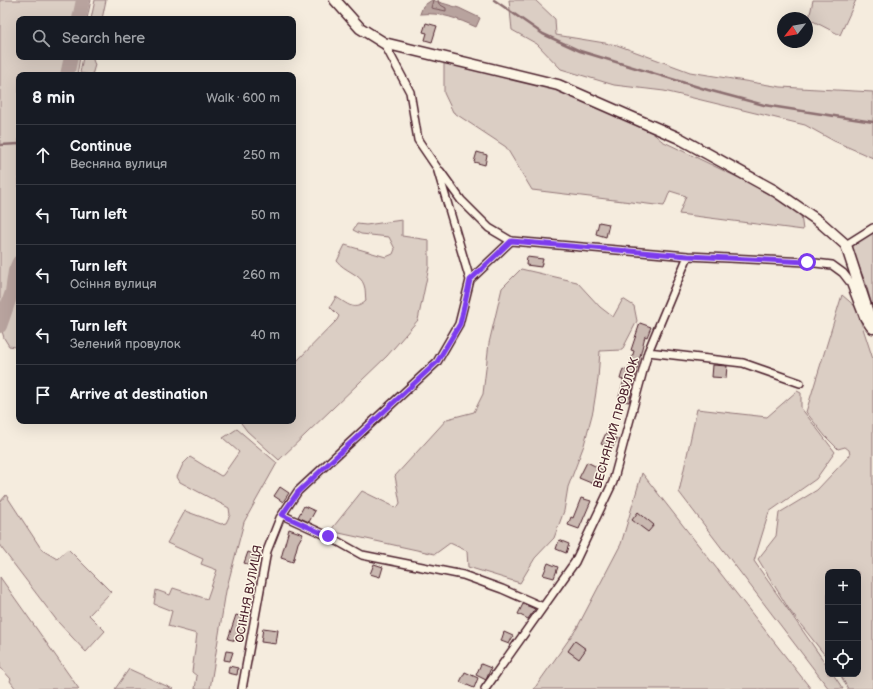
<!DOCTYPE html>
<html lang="en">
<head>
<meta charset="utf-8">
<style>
	body { margin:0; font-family:"Balsamiq Sans",sans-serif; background:#242831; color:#f1f3f6 }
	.controls { position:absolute; right:12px; bottom:12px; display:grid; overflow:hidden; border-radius:8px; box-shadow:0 4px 16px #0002 }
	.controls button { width:36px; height:36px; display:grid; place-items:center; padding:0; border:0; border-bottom:1px solid #363941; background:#171b24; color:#f1f3f6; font:20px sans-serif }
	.compass { position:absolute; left:777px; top:12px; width:36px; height:36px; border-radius:50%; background:#171b24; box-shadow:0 4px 16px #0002; rotate:239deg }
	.stop { position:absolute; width:12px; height:12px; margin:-9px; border:3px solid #7c3aed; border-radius:50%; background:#fff }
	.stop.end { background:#7c3aed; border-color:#fff; box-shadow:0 1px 4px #0008 }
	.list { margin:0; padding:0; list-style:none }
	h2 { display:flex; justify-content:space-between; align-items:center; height:52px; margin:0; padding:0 16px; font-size:17px }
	h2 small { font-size:13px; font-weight:400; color:#9ea1a6 }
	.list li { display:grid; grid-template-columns:26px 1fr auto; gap:12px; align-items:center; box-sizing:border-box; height:60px; padding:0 16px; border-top:1px solid #363941 }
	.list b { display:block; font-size:15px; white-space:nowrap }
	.list p { margin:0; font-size:13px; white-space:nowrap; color:#9ea1a6 }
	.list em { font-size:13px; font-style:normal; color:#9ea1a6 }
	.icon { flex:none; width:22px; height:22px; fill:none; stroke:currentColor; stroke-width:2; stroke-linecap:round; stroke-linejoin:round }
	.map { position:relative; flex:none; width:873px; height:689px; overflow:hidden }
	.search { position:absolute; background:#171b24; box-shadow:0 4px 16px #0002; left:16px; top:16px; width:280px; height:44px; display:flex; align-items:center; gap:10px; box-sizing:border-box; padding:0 14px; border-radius:8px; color:#9ea1a6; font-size:15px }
	.panel { position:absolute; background:#171b24; box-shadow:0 4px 16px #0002; left:16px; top:72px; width:280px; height:352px; border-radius:8px }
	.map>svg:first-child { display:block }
	.green { fill:#dbcec4; stroke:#927678 }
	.water { fill:#b8a39e; stroke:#8c6e70 }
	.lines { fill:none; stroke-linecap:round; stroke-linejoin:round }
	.shore { stroke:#765459; stroke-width:1 }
	.stream { stroke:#8c6e70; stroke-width:2.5 }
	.river { stroke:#b8a39e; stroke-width:14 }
	.building { fill:#cab9b1; stroke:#4a1f2b }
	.street-casing { stroke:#4a1f2b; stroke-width:10 }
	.secondary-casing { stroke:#4a1f2b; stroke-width:13 }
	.street { stroke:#fcf5e5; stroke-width:7 }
	.secondary { stroke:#fcf5e5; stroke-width:10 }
	.route { stroke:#7c3aed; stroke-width:5 }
	.labels { text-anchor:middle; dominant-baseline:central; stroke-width:3; stroke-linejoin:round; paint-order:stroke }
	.street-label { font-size:12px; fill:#4a1f2b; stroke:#fcf5e5 }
</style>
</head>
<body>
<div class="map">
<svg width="873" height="689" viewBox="0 0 873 689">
	<rect width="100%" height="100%" fill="#f5ecde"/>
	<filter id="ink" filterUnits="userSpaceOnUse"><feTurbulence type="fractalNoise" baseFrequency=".025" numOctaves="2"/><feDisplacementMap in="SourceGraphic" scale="8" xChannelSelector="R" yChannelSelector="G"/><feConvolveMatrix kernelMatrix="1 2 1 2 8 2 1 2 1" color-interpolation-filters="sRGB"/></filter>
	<g filter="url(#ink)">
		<path class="green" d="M0,0H91L87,19H19V57H80L77,75H19V343L15,347L9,346L4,338L0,324Z
			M95,0H106L102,19H91Z
			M509,0H535L555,19L556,35L617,45L690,72L781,87L873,92V158L834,141L805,125L664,91L614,85L561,69L537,44L512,30Z
			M813,0H856L840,35L809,19Z
			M83,57H94L93,60L95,65L92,75L80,73Z
			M444,63L539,84L573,96L622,119L643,125L662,141L768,192L801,215L803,230L679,214L686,196L670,191L664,206L532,190L506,147L453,112L444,93Z
			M402,220V236L429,240V267L418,320L387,356L279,460L247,431L241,423V421H293V365L337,320L339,316L330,307L336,297C348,304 354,312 366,301C365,296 366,290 364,285C361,274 344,271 337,261L345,245L386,257L393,254L395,249L389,237L361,234L353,230L357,224L366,225Z
			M873,232V309L866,284L852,249V246Z
			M521,269L577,282L600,307L613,317L623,299L634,306L637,321L622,350L600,351L598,379L593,411L584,445L568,487L564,511L554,538L535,558L520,583L468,567L467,551L450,543L435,554L330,531L362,491L397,508L400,503L395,476L447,419L474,412L483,394L489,343L502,288Z
			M842,295L856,307L873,359V689H848L840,674H858V572H828V659L790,611L758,559L776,536L779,513L817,490L850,455L849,450L845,447L838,449L825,436L806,412Z
			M797,391L801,393V408L835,452L816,479L769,512L754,561L828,667V674H833L843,689H829L679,492L697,409L767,417Z
			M237,429L277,463L244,522L226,591L210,689H195L197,676L192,672L197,634L168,626L172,611L154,604L156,590L170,595L173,588L207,599L217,570L201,564L203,559L167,543L185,511L221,524L226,523L230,515L229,508L180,482L177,477L183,464L190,457L221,476L223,475L239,452L223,438Z
			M642,473L811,689H534L577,628L621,544Z
			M6,495L42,550L57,559L68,549L111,592L89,615L105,631L86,652L58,622L0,546V502Z
			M0,577L79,689H16L10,681L11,679L0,667Z
			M129,669L173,689H115Z"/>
		<path class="water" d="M432,0L459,8L480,18L476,27C458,19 441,12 420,14L423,6Z"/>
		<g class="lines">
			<path class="shore" d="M433,0L431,8L446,11V8L439,4L438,0"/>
			<path class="stream" d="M494,0L543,34L580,51L708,90L764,105L873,122
				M0,145L19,144"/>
			<path class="river" d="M79,19L83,0
				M67,75L71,57
				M0,326L12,292L15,271L19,262"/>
		</g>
		<path class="building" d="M426,23L437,26L432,42L425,40L427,33L423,32Z
			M477,152L487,155L485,165L474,162Z
			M599,222L609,224L606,237L596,234Z
			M527,257L543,259L541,267L526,265Z
			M640,323L651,327L647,337L645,336L629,402L618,400L624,380L620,379L623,369L628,371L634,351L631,350Z
			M713,365L727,366L726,378L712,377Z
			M606,433L617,439L612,449L601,444Z
			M587,462L603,470L596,485L579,478Z
			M280,487L289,493L283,502L274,496Z
			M581,498L591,501L579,529L568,525L571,517L573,518Z
			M304,506L315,511L309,522L298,517Z
			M638,512L654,525L648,532L632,520Z
			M289,529L303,534L298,543L293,562L281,558Z
			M559,540L569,544L566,553L556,549Z
			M248,552L258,556L254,566L244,563Z
			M548,563L558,567L554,578L543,575Z
			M374,564L383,567L380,577L370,574Z
			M523,604L535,609L528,619L518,614Z
			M236,615L246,618L241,642L228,639Z
			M263,628L278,630L276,644L261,642Z
			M504,632L513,636L509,644L501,641Z
			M575,641L586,649L579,659L568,651Z
			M226,651L233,652L230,661L224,660Z
			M481,664L491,668L486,680L476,675Z
			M229,666L238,668L237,675L228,673Z
			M465,672L478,678L474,688L460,682Z"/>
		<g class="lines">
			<defs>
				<path id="street" d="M440,171L461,200L489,228L511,241L688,256L807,262L832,265L843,273L850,282L864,318L870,327
					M846,245L873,228
					M470,280L511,241
					M648,352L743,363L800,383
					M282,515L328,536L362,555L463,575L502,589L543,607
					M242,689L267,551L280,518L298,491L437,362L459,324L470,280L437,168L418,140L410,92L384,43
					M485,689L575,562L613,482L648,352L688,256"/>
				<path id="secondary" d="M335,0L360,28L384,43L558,85L679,138L775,191L820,222L846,245L873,328"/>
			</defs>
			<use href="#street" class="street-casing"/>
			<use href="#secondary" class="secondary-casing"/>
			<use href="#street" class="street"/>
			<use href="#secondary" class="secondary"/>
		</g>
	</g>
	<g class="lines" filter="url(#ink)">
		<path class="route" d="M328,536L282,515L298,492L437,362L460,324L470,280L511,241L688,256L807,262"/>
	</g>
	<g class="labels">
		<g class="street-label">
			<text transform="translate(616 423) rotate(-74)">ВЕСНЯНИЙ ПРОВУЛОК</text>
			<text transform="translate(249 594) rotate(-79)">ОСІННЯ ВУЛИЦЯ</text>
		</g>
	</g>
</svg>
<div class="controls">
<button>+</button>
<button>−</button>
<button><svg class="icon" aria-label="locate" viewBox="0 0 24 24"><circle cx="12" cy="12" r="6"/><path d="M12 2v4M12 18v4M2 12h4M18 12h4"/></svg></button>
</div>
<svg class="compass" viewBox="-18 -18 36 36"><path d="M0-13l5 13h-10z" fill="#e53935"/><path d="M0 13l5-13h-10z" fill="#9ea1a6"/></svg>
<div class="stop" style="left:807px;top:262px"></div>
<div class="stop end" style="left:328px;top:536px"></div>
<div class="search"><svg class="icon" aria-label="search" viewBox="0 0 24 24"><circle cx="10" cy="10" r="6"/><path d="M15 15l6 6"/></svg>Search here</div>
<section class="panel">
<h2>8 min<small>Walk · 600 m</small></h2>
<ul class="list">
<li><svg class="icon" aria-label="ahead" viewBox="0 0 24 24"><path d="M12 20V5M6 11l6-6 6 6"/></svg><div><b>Continue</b><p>Весняна вулиця</p></div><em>250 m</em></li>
<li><svg class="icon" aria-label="left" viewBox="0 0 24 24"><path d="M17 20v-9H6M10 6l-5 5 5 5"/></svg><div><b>Turn left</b></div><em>50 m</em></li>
<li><svg class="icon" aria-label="left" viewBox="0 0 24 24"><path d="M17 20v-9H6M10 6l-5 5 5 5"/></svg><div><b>Turn left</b><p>Осіння вулиця</p></div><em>260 m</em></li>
<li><svg class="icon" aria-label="left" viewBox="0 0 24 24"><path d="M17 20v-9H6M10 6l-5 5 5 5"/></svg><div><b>Turn left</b><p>Зелений провулок</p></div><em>40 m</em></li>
<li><svg class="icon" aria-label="arrive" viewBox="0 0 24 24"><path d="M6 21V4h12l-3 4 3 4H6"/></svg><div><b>Arrive at destination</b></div></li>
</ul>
</section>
</div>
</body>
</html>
